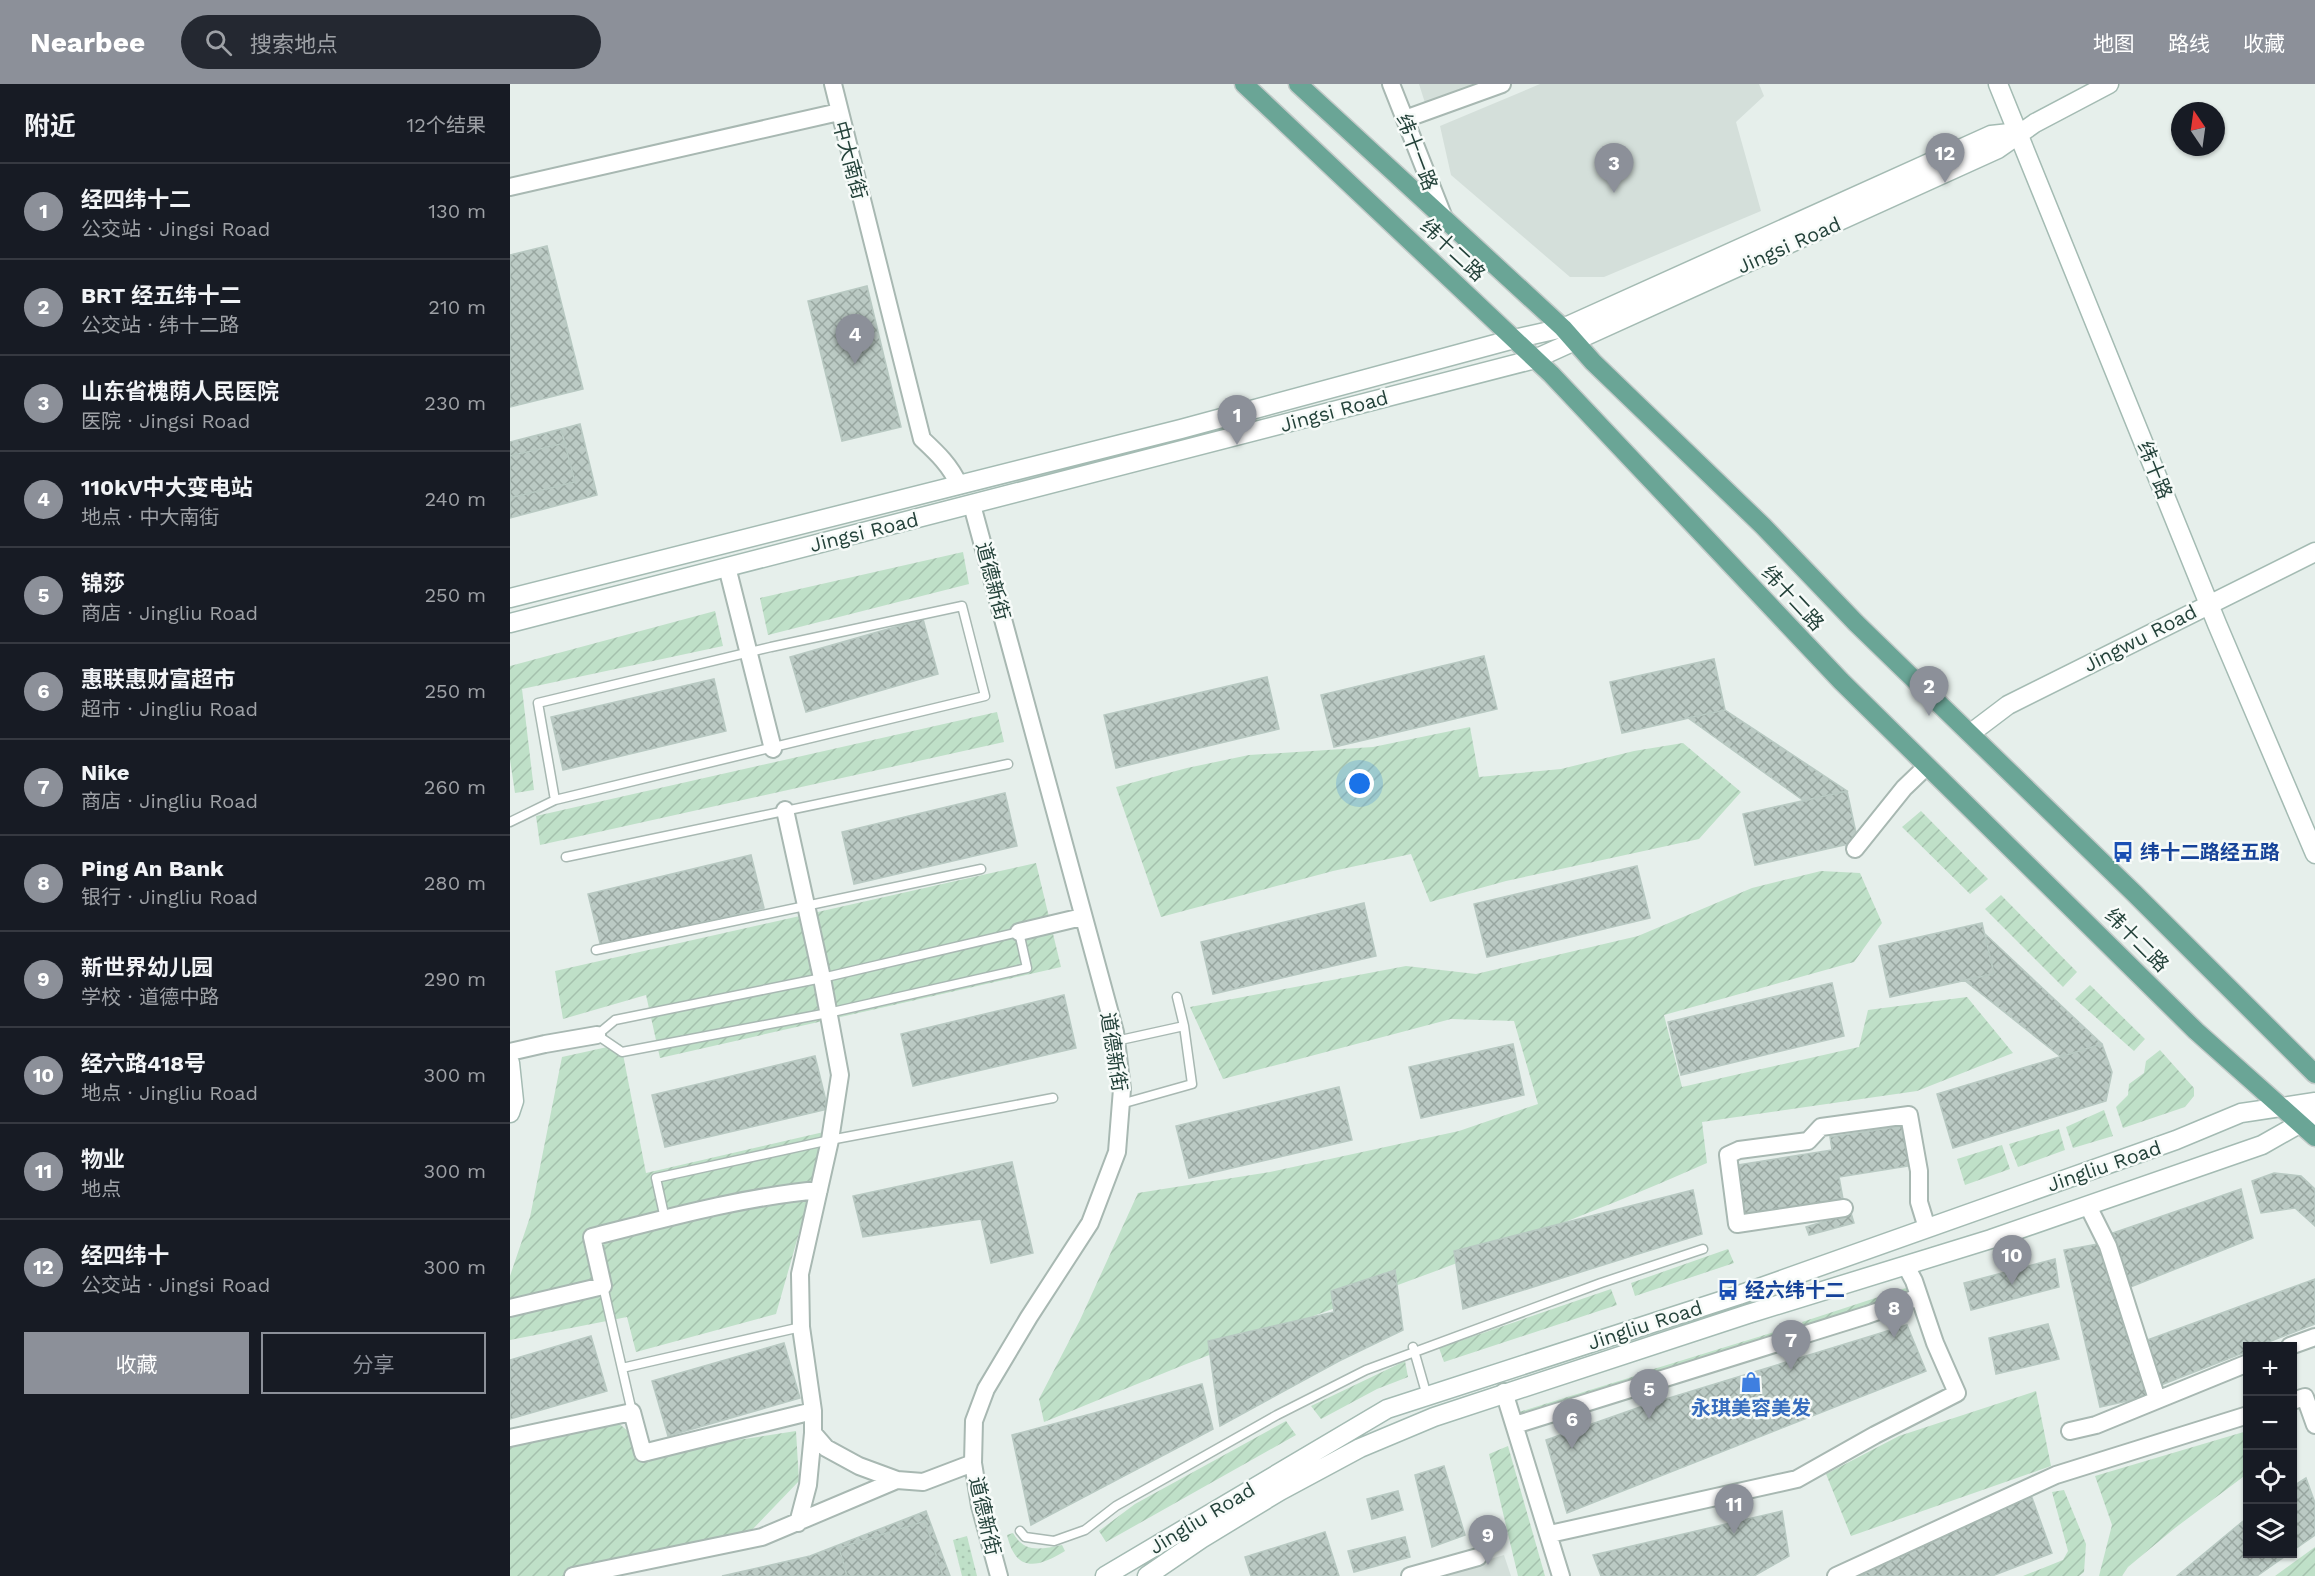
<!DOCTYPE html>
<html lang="zh">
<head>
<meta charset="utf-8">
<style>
	body { margin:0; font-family:"Work Sans","Noto Sans SC",sans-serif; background:#242831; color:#f1f3f6 }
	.controls { position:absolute; right:18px; bottom:18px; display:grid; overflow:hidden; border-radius:0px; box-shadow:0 2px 4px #0004 }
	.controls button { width:54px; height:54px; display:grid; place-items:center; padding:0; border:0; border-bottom:2px solid #363941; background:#171b24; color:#f1f3f6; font:30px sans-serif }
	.compass { position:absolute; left:1661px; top:18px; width:54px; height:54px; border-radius:50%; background:#171b24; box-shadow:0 2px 4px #0004; rotate:347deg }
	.you { position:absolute; left:850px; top:700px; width:21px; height:21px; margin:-15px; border:4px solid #fff; border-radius:50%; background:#1a73e8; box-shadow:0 0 0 9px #1a73e833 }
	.badge { display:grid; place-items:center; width:39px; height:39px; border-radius:50%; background:#8c9099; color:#fff; font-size:20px; font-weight:700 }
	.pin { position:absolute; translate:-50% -50px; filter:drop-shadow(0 2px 3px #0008) }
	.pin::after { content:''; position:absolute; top:32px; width:21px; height:18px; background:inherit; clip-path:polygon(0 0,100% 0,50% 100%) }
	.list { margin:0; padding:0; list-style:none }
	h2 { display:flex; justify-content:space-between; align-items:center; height:78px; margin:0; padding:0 24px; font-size:26px }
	h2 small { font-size:20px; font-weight:400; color:#9ea1a6 }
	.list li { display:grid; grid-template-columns:39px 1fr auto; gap:18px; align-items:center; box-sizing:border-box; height:96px; padding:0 24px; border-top:2px solid #363941 }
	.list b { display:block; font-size:22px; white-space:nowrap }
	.list p { margin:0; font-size:20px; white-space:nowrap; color:#9ea1a6 }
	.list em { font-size:20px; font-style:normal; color:#9ea1a6 }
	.actions { display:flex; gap:12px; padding:18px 24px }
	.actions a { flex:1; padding:14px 0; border:2px solid #8c9099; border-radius:0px; text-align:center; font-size:21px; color:#8c9099 }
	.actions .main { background:#8c9099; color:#fff }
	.icon { flex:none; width:33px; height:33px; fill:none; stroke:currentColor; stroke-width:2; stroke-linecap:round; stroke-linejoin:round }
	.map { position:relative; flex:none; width:1805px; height:1492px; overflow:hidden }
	header { display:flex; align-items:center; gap:36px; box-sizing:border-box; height:84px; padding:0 30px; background:#8c9099; color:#fff }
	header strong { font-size:28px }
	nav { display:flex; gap:33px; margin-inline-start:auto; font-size:21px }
	.search { width:420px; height:54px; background:#242831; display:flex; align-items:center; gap:15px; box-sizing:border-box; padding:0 21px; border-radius:33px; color:#9ea1a6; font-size:22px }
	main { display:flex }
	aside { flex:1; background:#171b24 }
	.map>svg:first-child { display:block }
	.built { fill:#d4dfda }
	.park { fill:url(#park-dots) }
	.garden { fill:url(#garden-furrows) }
	.building { fill:url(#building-cross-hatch); stroke:#b8c9c2; stroke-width:1.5 }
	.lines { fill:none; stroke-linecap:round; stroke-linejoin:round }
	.lane-casing { stroke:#a8b8b2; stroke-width:11 }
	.street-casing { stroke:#a8b8b2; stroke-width:20 }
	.secondary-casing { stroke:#a4bbb3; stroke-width:21 }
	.primary-casing { stroke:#c2cac8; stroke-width:21 }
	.lane { stroke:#fff; stroke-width:8 }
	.street { stroke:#fff; stroke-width:16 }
	.secondary { stroke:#fff; stroke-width:18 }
	.primary { stroke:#6aa596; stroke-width:18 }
	.labels { text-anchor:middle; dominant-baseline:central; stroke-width:5; stroke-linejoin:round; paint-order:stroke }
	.street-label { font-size:20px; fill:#24423a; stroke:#f7fbf9 }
	.transit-label { font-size:20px; font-weight:bold; fill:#164399; stroke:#f7fbf9; text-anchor:start }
	.shop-label { font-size:20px; font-weight:bold; fill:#366cbe; stroke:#f7fbf9 }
</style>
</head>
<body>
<header>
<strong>Nearbee</strong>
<div class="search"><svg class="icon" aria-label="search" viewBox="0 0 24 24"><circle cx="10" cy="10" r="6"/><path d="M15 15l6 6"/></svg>搜索地点</div>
<nav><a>地图</a><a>路线</a><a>收藏</a></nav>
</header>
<main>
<aside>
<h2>附近<small>12个结果</small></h2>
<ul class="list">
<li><span class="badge">1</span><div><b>经四纬十二</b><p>公交站 · Jingsi Road</p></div><em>130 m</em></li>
<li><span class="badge">2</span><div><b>BRT 经五纬十二</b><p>公交站 · 纬十二路</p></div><em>210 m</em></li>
<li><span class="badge">3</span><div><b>山东省槐荫人民医院</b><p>医院 · Jingsi Road</p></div><em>230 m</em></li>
<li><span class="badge">4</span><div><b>110kV中大变电站</b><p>地点 · 中大南街</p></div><em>240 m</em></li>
<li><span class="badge">5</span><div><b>锦莎</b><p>商店 · Jingliu Road</p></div><em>250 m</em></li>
<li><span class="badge">6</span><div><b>惠联惠财富超市</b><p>超市 · Jingliu Road</p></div><em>250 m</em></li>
<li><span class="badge">7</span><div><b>Nike</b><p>商店 · Jingliu Road</p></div><em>260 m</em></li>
<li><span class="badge">8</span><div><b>Ping An Bank</b><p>银行 · Jingliu Road</p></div><em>280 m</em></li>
<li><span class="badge">9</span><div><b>新世界幼儿园</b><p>学校 · 道德中路</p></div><em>290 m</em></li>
<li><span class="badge">10</span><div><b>经六路418号</b><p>地点 · Jingliu Road</p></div><em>300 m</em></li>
<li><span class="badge">11</span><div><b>物业</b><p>地点</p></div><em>300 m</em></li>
<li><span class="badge">12</span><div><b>经四纬十</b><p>公交站 · Jingsi Road</p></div><em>300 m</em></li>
</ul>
<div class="actions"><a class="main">收藏</a><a>分享</a></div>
</aside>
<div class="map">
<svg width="1805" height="1492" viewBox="0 0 1805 1492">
	<defs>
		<pattern id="park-dots" width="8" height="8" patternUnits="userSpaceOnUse" patternTransform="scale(1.5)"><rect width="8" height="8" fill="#bfe0c8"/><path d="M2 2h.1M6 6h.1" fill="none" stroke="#a4c1ad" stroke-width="1.8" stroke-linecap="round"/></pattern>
		<pattern id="garden-furrows" width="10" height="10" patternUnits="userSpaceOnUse" patternTransform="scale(1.5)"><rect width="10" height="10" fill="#bfe0c8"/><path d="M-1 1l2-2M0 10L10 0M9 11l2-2" fill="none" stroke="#a4c1ad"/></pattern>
		<pattern id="building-cross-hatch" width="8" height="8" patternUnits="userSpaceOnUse" patternTransform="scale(1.5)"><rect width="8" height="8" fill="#bbcac4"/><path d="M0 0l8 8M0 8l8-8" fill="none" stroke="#98a6a0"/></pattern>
	</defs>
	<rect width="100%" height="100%" fill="#e6efeb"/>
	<path class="built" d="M909,0H977L916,22Z
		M1030,0H1249L1254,12L1226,38L1251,127L1094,193H1060L941,91L930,42Z
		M994,1471L1001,1492H923Z"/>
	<path class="park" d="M457,1452L467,1492H452L443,1456Z"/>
	<path class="garden" d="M453,468L459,500L258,551L250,514Z
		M205,527L213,562L12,605L24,706L5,709L0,676V582Z
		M487,628L494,658L30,761L26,732Z
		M960,643L969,693L1051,685L1124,667L1173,659L1231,708L1189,755L996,797L920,818L901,770L823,787L651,833L606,703L677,684L739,671L863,663Z
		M1411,727L1478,795L1460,810L1392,743Z
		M526,779L551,883L150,974L136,911L53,935L45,887Z
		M1311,787L1350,789L1372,839L1344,878L1154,931L1172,1003L1349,963L1358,926L1457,913L1503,969L1407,1007L1192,1038L1197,1079C1039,1149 876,1204 715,1265C654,1288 594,1314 534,1338L529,1315L570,1236L628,1109L760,1088L949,1047L1028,1020L1004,937L941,935L713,995L680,923L896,882L966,890L1128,852L1242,804Z
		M1491,811L1567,888L1553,903L1475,825Z
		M1580,901L1635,955L1624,967L1565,915Z
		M111,960L136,1089L318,1047L266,1230L126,1268L117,1233L0,1256V1192L20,1133L52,973Z
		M1650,966L1684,1004V1012L1675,1023L1613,1044L1606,1023L1618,1011L1619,1000L1634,989L1636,977Z
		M1594,1026L1603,1052L1563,1064L1556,1043Z
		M1549,1045L1555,1066L1508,1083L1499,1060Z
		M1492,1061L1500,1085L1455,1101L1447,1075Z
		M1218,1165L1224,1179L1125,1212L1121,1199Z
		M1399,1203L1403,1212L1296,1246L1292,1238Z
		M1101,1205L1107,1221L934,1278L929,1264Z
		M1284,1242L1286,1248L1136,1295L1134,1288Z
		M895,1277L898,1293L867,1305L811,1335L801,1322Z
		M1125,1292L1127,1299L1011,1334L1009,1328Z
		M1526,1307L1541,1382L1341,1452L1316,1390L1389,1352Z
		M105,1336L143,1369L286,1347L289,1397L240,1448L61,1492H0V1352Z
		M776,1337L786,1351L596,1458L589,1447L625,1420Z
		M1737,1347V1390L1665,1444L1618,1483L1612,1492H1589L1602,1441L1585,1392Z
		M998,1362L1035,1492H1008L979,1370Z
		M1554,1406L1576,1460L1574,1488L1569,1492H1513L1553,1476L1558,1467L1542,1408Z
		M503,1449C515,1470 531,1465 552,1461L555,1467C527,1484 506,1489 497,1451Z
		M1805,1463V1492H1765Z"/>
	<path class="building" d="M37,162L73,305L0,323V171Z
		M357,202L391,343L332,357L298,217Z
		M70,340L87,411L0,434V372L55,359L51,345Z
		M51,345L65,398L0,414V358Z
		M413,535L428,590L296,628L280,573Z
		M974,572L987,625L824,663L811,611Z
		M1204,575L1215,626L1112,649L1100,598Z
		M757,593L769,645L606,684L594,631Z
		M204,595L216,647L53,686L41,633Z
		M1215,626L1337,707L1294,717L1178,634Z
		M1337,707L1348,758L1245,781L1233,730Z
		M495,709L507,762L344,800L332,748Z
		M241,771L254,824L91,863L78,810Z
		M1127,782L1140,834L977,873L964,820Z
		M854,819L866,872L703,910L691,858Z
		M1472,839L1484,890L1380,913L1369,862Z
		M1475,850L1592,960L1551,973L1454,896L1484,890Z
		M1322,899L1334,952L1171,991L1158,938Z
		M554,911L566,964L403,1002L391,950Z
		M1003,960L1014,1011L911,1034L899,983Z
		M1592,960L1602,988L1596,1017L1443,1064L1427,1010Z
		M305,972L318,1025L155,1063L142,1011Z
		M829,1003L842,1056L679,1094L666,1042Z
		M1399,1041L1405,1081L1329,1093L1333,1115L1235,1131L1227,1081L1322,1066L1320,1053Z
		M502,1078L523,1169L481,1179L471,1135L353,1153L343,1112Z
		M1764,1089L1791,1092L1805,1105V1142L1785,1124L1751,1129L1742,1097Z
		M1731,1105L1743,1154L1618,1204L1600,1150Z
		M1183,1106L1192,1150L953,1225L944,1167Z
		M1341,1129L1344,1139L1299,1151L1296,1143Z
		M1593,1159L1640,1312L1590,1323L1554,1166Z
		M1545,1175L1549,1203L1461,1226L1454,1199Z
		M885,1186L893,1246L829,1277L710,1342L698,1257L824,1228L821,1207Z
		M1805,1195V1240L1748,1262H1738V1267L1651,1301L1632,1258Z
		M1538,1240L1549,1275L1486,1290L1479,1254Z
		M1397,1241L1416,1287L1057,1429L1036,1356L1133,1322Z
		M81,1252L97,1307L0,1335V1276Z
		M274,1259L290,1314L158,1352L142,1297Z
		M692,1300L703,1345L521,1441L502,1351Z
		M934,1382L955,1451L922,1463L905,1391Z
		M1796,1394L1805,1419V1451L1782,1467V1403Z
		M888,1407L893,1426L862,1435L857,1415Z
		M1521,1411L1542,1469L1482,1492H1349Z
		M416,1427L440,1492H212L300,1472Z
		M1272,1427L1279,1472L1244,1492H1091L1083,1471Z
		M1738,1433V1470H1778L1747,1492H1667Z
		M415,1437L433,1492H337L329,1464Z
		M815,1448L829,1492H741L735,1473Z
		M895,1453L900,1473L844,1488L838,1467Z"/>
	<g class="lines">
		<defs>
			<path id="lane" d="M0,738L45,716L475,612L452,522L261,563L28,619L45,716
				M56,773L498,680
				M509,848L517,884L318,929L112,968L87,951L105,936L312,894Z
				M86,866L471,785
				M606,957L674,942
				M611,1020L682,1000L674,942L667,913
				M155,1135L146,1094L320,1056L543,1014
				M93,1202L122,1328
				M903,1263L917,1312
				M112,1284L291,1243
				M510,1447L515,1453L544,1457L575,1446L606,1422L767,1331L856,1286L1091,1199L1193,1165"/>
			<path id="street" d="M323,0L412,355C427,369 440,381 449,401
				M881,0L934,134
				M895,35L992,0
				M0,103L329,28
				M462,421L605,948L612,1005L607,1068L580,1139L519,1233L476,1305L464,1337L463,1379L470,1422L489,1492
				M217,483L263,665
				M275,726L312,894L330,991L320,1056L290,1190L291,1243L303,1327V1349L316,1364L349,1382L387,1396L413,1398L463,1379
				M1345,765L1394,704L1417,682
				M509,848L572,833
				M0,968L35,960L87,951
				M1578,1122L1598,1162L1647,1315
				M1334,1124L1227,1140L1218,1071L1229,1066L1298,1057L1311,1043L1399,1031L1409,1087V1118L1417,1144
				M0,1224L93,1202L82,1153C157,1134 232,1113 309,1106
				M1780,1262L1805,1253
				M994,1308L1051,1492
				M1782,1317L1795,1313L1805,1341
				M1005,1341L1357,1231L1409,1213
				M1560,1347L1586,1341L1738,1279
				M0,1354L122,1328L133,1369L303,1327
				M288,1439L298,1401L303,1349
				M1040,1450L1287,1395L1365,1351L1447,1309L1425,1259L1404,1197L1396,1182
				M63,1492L252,1453L387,1396
				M900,1492L968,1473
				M1326,1492L1546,1391L1738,1331"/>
			<path id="secondary" d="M1488,0L1707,540L1805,770
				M0,514L671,345L1004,255L1053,244L1481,51L1509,48
				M0,539L1025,275L1488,65L1525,39L1599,0
				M1461,649L1498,621L1805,468
				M0,979L4,1017L0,1029
				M595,1492L877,1325L1229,1211L1666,1056L1731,1029L1805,1018
				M637,1492L691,1455L770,1407L850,1364L924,1333L1238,1230L1481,1155L1752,1061L1805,1031"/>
			<path id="primary" d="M734,0L1041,290L1331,597L1686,947L1805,1053
				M788,0L1053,244L1083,278L1253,442L1346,539L1625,810L1805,990"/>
		</defs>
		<use href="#lane" class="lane-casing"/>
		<use href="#street" class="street-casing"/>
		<use href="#secondary" class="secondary-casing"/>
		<use href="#primary" class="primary-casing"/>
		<use href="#lane" class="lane"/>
		<use href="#street" class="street"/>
		<use href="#secondary" class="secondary"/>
		<use href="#primary" class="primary"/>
	</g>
	<defs>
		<symbol id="bus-bare" viewBox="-9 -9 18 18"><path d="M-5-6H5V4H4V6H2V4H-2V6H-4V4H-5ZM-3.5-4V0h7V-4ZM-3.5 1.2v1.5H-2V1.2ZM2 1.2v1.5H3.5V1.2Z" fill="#1a4fb4" stroke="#f7fbf9" stroke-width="2.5" paint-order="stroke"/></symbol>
		<symbol id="shop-bare" viewBox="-9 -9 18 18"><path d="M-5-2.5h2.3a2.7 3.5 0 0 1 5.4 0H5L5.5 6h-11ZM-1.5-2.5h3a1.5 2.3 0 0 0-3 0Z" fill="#3f7fe0" stroke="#f7fbf9" stroke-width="2.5" paint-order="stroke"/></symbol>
	</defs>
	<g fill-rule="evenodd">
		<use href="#bus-bare" x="1598" y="753" width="30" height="30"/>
		<use href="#bus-bare" x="1203" y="1191" width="30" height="30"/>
		<use href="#shop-bare" x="1226" y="1283" width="30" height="30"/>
	</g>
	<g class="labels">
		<g class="street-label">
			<text transform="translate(907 68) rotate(69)">纬十一路</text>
			<text transform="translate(340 76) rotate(75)">中大南街</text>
			<text transform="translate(1279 161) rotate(-24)">Jingsi Road</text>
			<text transform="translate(943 166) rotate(43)">纬十二路</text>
			<text transform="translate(824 327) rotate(-15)">Jingsi Road</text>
			<text transform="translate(1645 386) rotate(68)">纬十路</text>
			<text transform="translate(354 448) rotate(-14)">Jingsi Road</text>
			<text transform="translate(483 497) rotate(75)">道德新街</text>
			<text transform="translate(1283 514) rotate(47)">纬十二路</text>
			<text transform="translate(1630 554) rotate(-27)">Jingwu Road</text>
			<text transform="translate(1627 856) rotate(45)">纬十二路</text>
			<text transform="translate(604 968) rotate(81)">道德新街</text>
			<text transform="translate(1594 1082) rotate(-19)">Jingliu Road</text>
			<text transform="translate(1135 1241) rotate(-18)">Jingliu Road</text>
			<text transform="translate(475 1432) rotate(77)">道德新街</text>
			<text transform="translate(692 1434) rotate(-31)">Jingliu Road</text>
		</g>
		<g class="transit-label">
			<text x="1630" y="768">纬十二路经五路</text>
			<text x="1235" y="1206">经六纬十二</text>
		</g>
		<g class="shop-label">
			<text x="1241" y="1324">永琪美容美发</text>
		</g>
	</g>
</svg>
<div class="controls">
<button>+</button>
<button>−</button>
<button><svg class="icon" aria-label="locate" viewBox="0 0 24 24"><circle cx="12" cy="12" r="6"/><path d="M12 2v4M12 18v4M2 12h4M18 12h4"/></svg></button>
<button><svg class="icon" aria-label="layers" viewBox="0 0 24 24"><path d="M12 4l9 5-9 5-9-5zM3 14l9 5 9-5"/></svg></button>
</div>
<svg class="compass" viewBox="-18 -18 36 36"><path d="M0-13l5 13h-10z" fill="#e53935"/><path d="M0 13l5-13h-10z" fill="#9ea1a6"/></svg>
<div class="you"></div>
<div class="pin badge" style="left:727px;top:361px">1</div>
<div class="pin badge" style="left:1419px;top:632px">2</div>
<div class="pin badge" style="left:1104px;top:109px">3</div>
<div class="pin badge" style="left:345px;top:280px">4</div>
<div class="pin badge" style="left:1139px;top:1335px">5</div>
<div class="pin badge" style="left:1062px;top:1365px">6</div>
<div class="pin badge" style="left:1281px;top:1286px">7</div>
<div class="pin badge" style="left:1384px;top:1254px">8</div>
<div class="pin badge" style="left:978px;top:1481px">9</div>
<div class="pin badge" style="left:1502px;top:1201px">10</div>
<div class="pin badge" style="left:1224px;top:1450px">11</div>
<div class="pin badge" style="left:1435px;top:99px">12</div>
</div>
</main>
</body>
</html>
